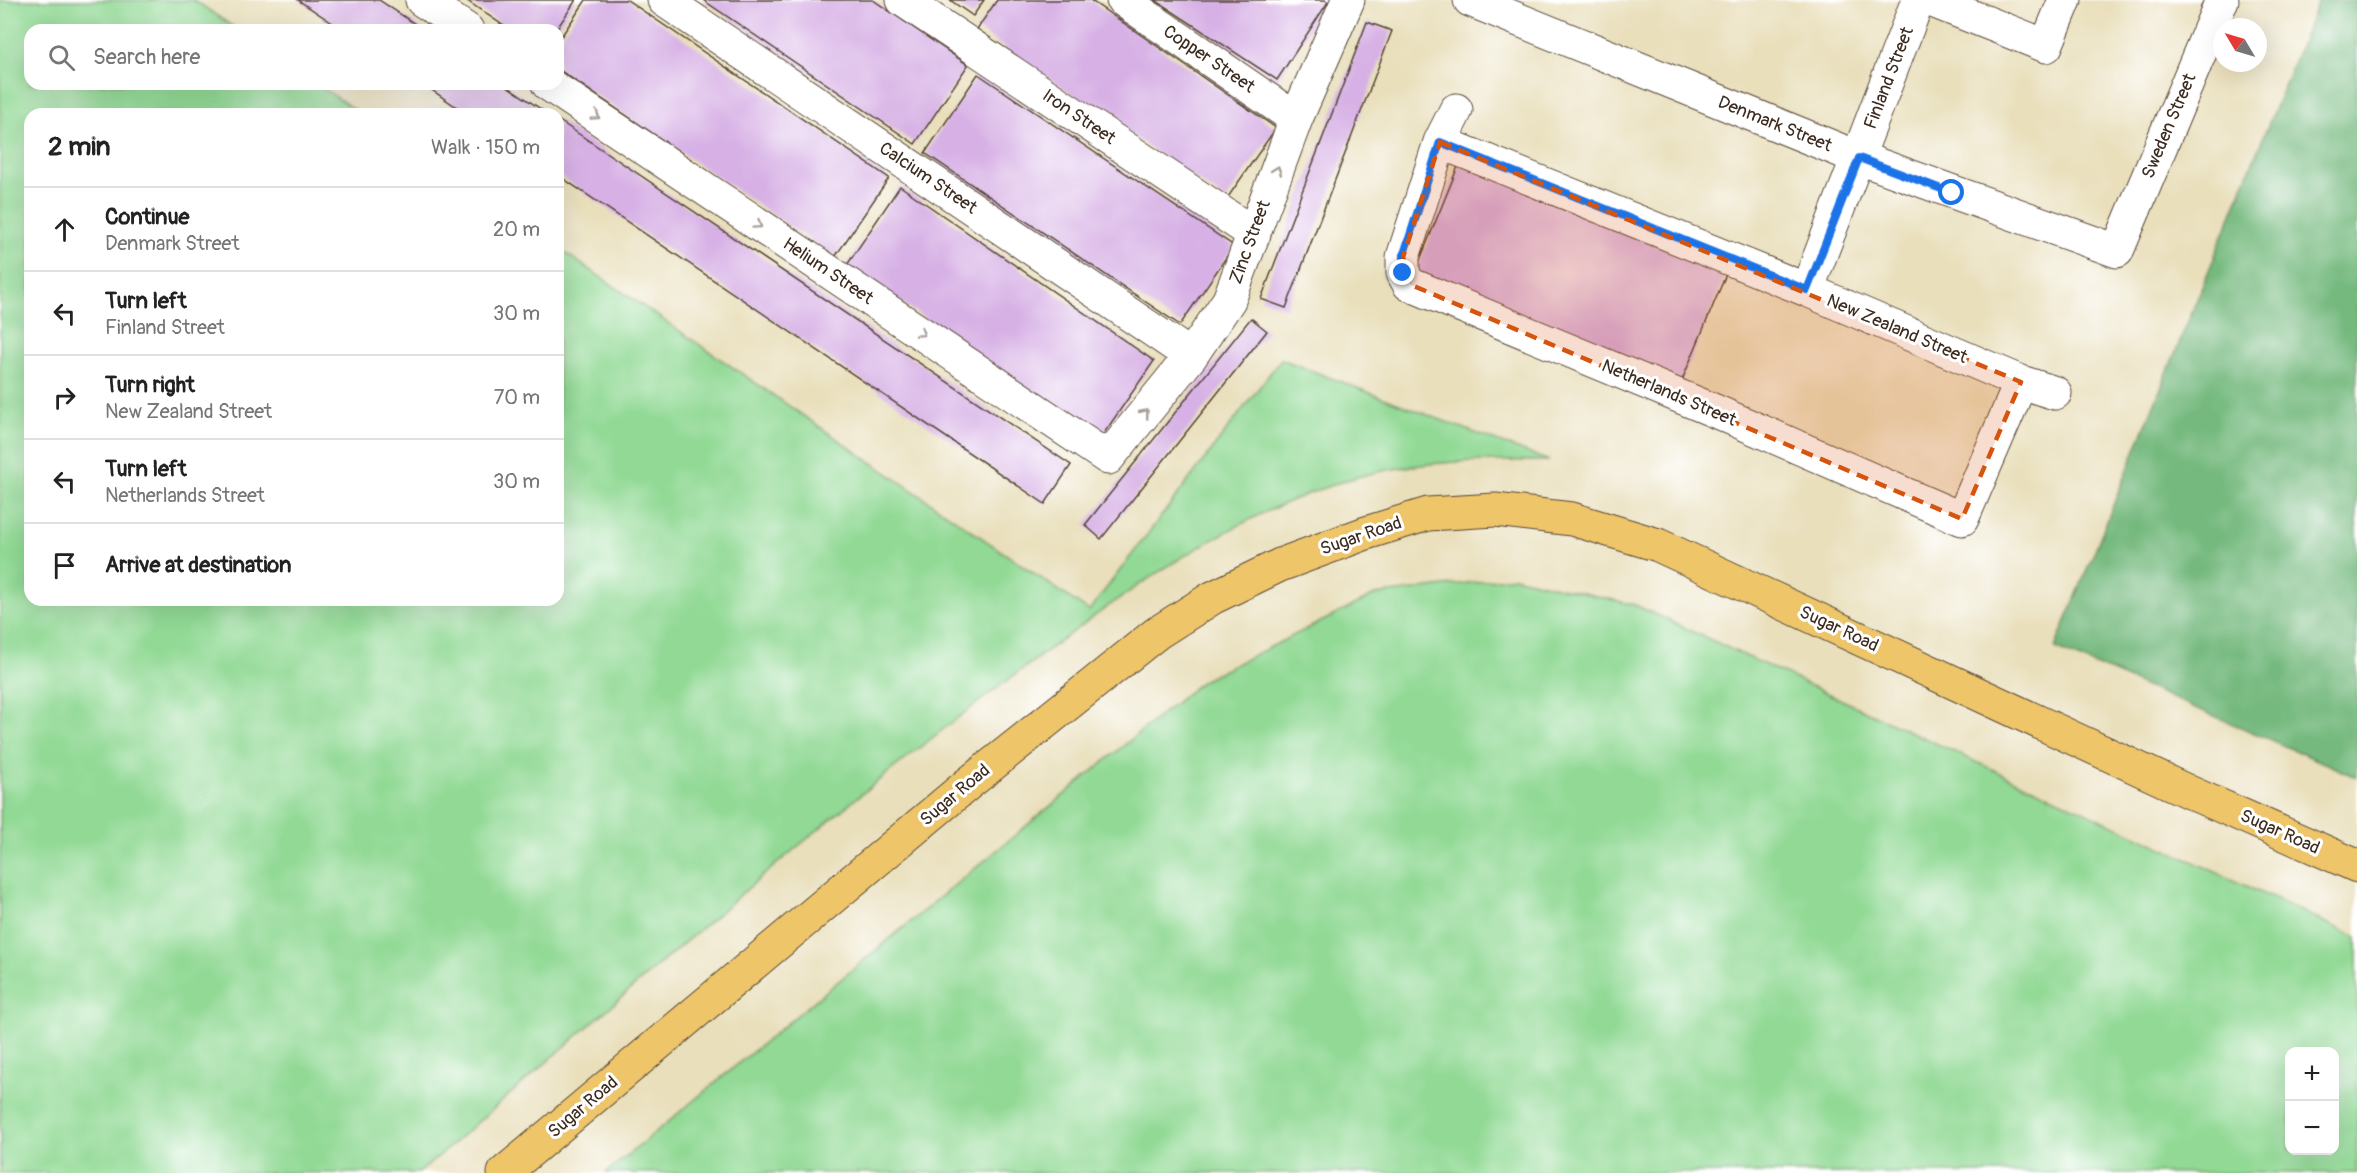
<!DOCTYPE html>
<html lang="en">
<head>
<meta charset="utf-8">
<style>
	body { margin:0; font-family:Pangolin,sans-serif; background:#f2f2f2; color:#222 }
	.controls { position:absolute; right:18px; bottom:18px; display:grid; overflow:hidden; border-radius:12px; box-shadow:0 6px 24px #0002 }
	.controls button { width:54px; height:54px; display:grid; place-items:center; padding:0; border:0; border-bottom:2px solid #e0e0e0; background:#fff; color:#222; font:30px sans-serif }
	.compass { position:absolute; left:2213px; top:18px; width:54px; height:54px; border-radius:50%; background:#fff; box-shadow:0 6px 24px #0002; rotate:308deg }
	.stop { position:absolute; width:18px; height:18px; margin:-14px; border:4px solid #1a73e8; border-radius:50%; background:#fff }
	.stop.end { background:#1a73e8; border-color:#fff; box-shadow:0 2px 6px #0008 }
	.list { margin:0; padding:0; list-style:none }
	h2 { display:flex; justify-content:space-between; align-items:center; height:78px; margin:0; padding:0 24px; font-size:26px }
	h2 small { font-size:20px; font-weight:400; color:#767676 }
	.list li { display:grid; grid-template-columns:39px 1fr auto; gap:18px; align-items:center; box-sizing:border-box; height:84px; padding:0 24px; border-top:2px solid #e0e0e0 }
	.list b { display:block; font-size:22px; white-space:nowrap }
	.list p { margin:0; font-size:20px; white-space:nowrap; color:#767676 }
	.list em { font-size:20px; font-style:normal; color:#767676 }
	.icon { flex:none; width:33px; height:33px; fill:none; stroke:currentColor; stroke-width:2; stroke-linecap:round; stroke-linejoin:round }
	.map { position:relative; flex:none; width:2357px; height:1173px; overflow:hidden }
	.search { position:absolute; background:#fff; box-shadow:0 6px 24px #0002; left:24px; top:24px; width:540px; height:66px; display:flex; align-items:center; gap:15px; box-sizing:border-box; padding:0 21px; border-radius:18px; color:#767676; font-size:22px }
	.panel { position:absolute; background:#fff; box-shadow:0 6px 24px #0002; left:24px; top:108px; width:540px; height:498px; border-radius:18px }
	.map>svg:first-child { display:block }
	.green { fill:#91d994; stroke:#668259; stroke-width:1.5; fill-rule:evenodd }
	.forest { fill:#74b97e; stroke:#58724e; stroke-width:1.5 }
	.building { fill:#d7b1e5 }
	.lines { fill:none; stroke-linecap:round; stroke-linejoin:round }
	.minor-casing { stroke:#554536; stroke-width:35 }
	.major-casing { stroke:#554536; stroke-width:35 }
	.minor { stroke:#fff; stroke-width:33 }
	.major { stroke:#eec569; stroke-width:33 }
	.oneway { stroke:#a79f9a }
	.route { stroke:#1a73e8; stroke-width:8 }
	.marked { fill:#d7540e; fill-opacity:0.2; stroke:#d7540e; stroke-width:4.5; stroke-dasharray:12 8; stroke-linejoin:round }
	.labels { text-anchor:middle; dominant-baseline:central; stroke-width:6; stroke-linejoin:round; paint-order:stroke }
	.street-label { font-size:18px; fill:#3b2a1e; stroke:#fff }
</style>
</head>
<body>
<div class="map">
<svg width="2357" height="1173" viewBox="0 0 2357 1173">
	<rect width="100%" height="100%" fill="#fff"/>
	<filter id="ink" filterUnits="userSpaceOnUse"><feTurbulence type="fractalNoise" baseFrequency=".0167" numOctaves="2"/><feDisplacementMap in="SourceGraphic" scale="12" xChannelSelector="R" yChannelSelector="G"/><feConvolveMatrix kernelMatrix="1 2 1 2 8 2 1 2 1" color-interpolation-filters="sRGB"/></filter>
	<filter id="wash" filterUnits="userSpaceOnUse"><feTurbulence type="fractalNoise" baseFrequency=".008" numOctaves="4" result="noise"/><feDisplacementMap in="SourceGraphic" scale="24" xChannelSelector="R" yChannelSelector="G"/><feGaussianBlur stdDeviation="1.35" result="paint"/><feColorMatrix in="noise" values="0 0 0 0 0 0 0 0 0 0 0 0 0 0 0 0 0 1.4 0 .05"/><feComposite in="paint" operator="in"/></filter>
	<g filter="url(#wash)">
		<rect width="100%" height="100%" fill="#e9dfbb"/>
		<path class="green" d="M0,0H194L238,30H30V84H317L361,114H30V600H558V248L1089,611L1281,359L1549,461C1478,460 1405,460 1338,483C1219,522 1119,597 1020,671C810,826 617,1003 419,1173H0Z
			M1514,577L1635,605L2357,937V1173H606L1202,681L1375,595ZM2290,1052H2334V1150H2290Z"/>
		<path class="forest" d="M2319,0H2357V777L2055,648Z"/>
		<g id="blocks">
			<path class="building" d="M298,0H379L424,30H343Z
				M466,0H576L556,30H510Z
				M586,0H627L889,178L835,257L558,69V41Z
				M703,0H873L968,65L915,144Z
				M950,0H984L973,16Z
				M997,0H1090L1276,128L1226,200L977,29Z
				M1155,0H1325L1328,2L1277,80Z
				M1367,22L1392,31L1286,308L1261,299Z
				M978,74L1234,246L1180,325L925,153Z
				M423,84H504L548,114H467Z
				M558,120L1071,465L1045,504L558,175Z
				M1461,159L1729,267L1678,390L1411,282Z
				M900,186L1154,361L1100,439L847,265Z
				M1251,318L1267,331L1101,539L1085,525Z"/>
		</g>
	</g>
	<g filter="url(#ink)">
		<use href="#blocks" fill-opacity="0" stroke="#554536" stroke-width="1.5"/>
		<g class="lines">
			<defs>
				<path id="minor" d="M422,0L467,30
					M664,0L1191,356
					M903,0L1254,234
					M1123,0L1296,119
					M1470,0L1859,158L2117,251L2222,0
					M1930,0L2046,46L2065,0
					M548,84L1108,458L1191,356L1229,300L1296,119L1348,0
					M1456,110L1440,142L1403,257V273L1409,284L1715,411L1962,519L2021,382
					M1440,142L1807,290L2021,382L2055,393
					M1807,290L1918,0"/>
				<path id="major" d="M504,1173L969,783L1157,633L1212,598L1280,565L1366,533L1428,514L1495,510L1572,519L1658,545L2189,792L2357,866"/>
			</defs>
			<use href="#minor" class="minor-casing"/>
			<use href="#major" class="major-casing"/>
			<use href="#minor" class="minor"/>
			<use href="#major" class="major"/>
		</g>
		<defs><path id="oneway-chevron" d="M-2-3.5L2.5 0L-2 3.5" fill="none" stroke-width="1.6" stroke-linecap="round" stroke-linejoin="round" transform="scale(1.5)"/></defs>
		<g class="oneway">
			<use href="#oneway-chevron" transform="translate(596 116) rotate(34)"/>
			<use href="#oneway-chevron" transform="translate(1277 170) rotate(-70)"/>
			<use href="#oneway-chevron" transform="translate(758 225) rotate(34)"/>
			<use href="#oneway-chevron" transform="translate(921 333) rotate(34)"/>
			<use href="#oneway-chevron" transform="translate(1145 413) rotate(-51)"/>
		</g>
	</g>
	<g class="lines" filter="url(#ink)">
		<path class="route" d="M1403,273V257L1440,142L1807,290L1859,158L1952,193"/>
	</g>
	<path class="marked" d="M1440,142L2021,382L1962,519L1409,284L1403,257Z"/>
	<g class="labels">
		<g class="street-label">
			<text transform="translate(1209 59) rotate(34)">Copper Street</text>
			<text transform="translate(1889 78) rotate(-69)">Finland Street</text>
			<text transform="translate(1079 117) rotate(34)">Iron Street</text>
			<text transform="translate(1775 124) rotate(22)">Denmark Street</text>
			<text transform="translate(2169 126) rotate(-67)">Sweden Street</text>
			<text transform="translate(928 178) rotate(34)">Calcium Street</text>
			<text transform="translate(1250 242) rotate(-70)">Zinc Street</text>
			<text transform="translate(828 271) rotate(34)">Helium Street</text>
			<text transform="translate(1897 329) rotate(23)">New Zealand Street</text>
			<text transform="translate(1669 393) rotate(23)">Netherlands Street</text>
			<text transform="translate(1361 536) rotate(-19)">Sugar Road</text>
			<text transform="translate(1839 629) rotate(25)">Sugar Road</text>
			<text transform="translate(955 795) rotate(-40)">Sugar Road</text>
			<text transform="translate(2280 832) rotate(24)">Sugar Road</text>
			<text transform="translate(583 1107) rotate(-40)">Sugar Road</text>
		</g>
	</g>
</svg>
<div class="controls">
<button>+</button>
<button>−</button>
</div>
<svg class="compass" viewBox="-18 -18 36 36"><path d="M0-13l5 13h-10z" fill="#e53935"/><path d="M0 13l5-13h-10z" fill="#767676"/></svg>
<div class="stop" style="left:1952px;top:193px"></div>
<div class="stop end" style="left:1403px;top:273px"></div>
<div class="search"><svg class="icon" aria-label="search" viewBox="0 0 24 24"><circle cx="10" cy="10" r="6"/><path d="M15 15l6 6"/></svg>Search here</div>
<section class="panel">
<h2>2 min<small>Walk · 150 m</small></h2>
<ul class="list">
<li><svg class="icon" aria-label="ahead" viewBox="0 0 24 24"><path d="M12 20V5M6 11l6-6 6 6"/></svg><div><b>Continue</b><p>Denmark Street</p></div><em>20 m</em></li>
<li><svg class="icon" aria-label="left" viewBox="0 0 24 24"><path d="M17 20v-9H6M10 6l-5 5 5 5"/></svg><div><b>Turn left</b><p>Finland Street</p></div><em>30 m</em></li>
<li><svg class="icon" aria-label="right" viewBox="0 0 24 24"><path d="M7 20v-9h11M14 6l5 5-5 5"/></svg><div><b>Turn right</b><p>New Zealand Street</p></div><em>70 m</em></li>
<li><svg class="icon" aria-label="left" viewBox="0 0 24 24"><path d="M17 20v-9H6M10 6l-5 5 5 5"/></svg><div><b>Turn left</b><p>Netherlands Street</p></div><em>30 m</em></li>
<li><svg class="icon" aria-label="arrive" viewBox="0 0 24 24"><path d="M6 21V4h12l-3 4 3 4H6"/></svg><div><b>Arrive at destination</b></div></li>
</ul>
</section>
</div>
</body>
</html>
